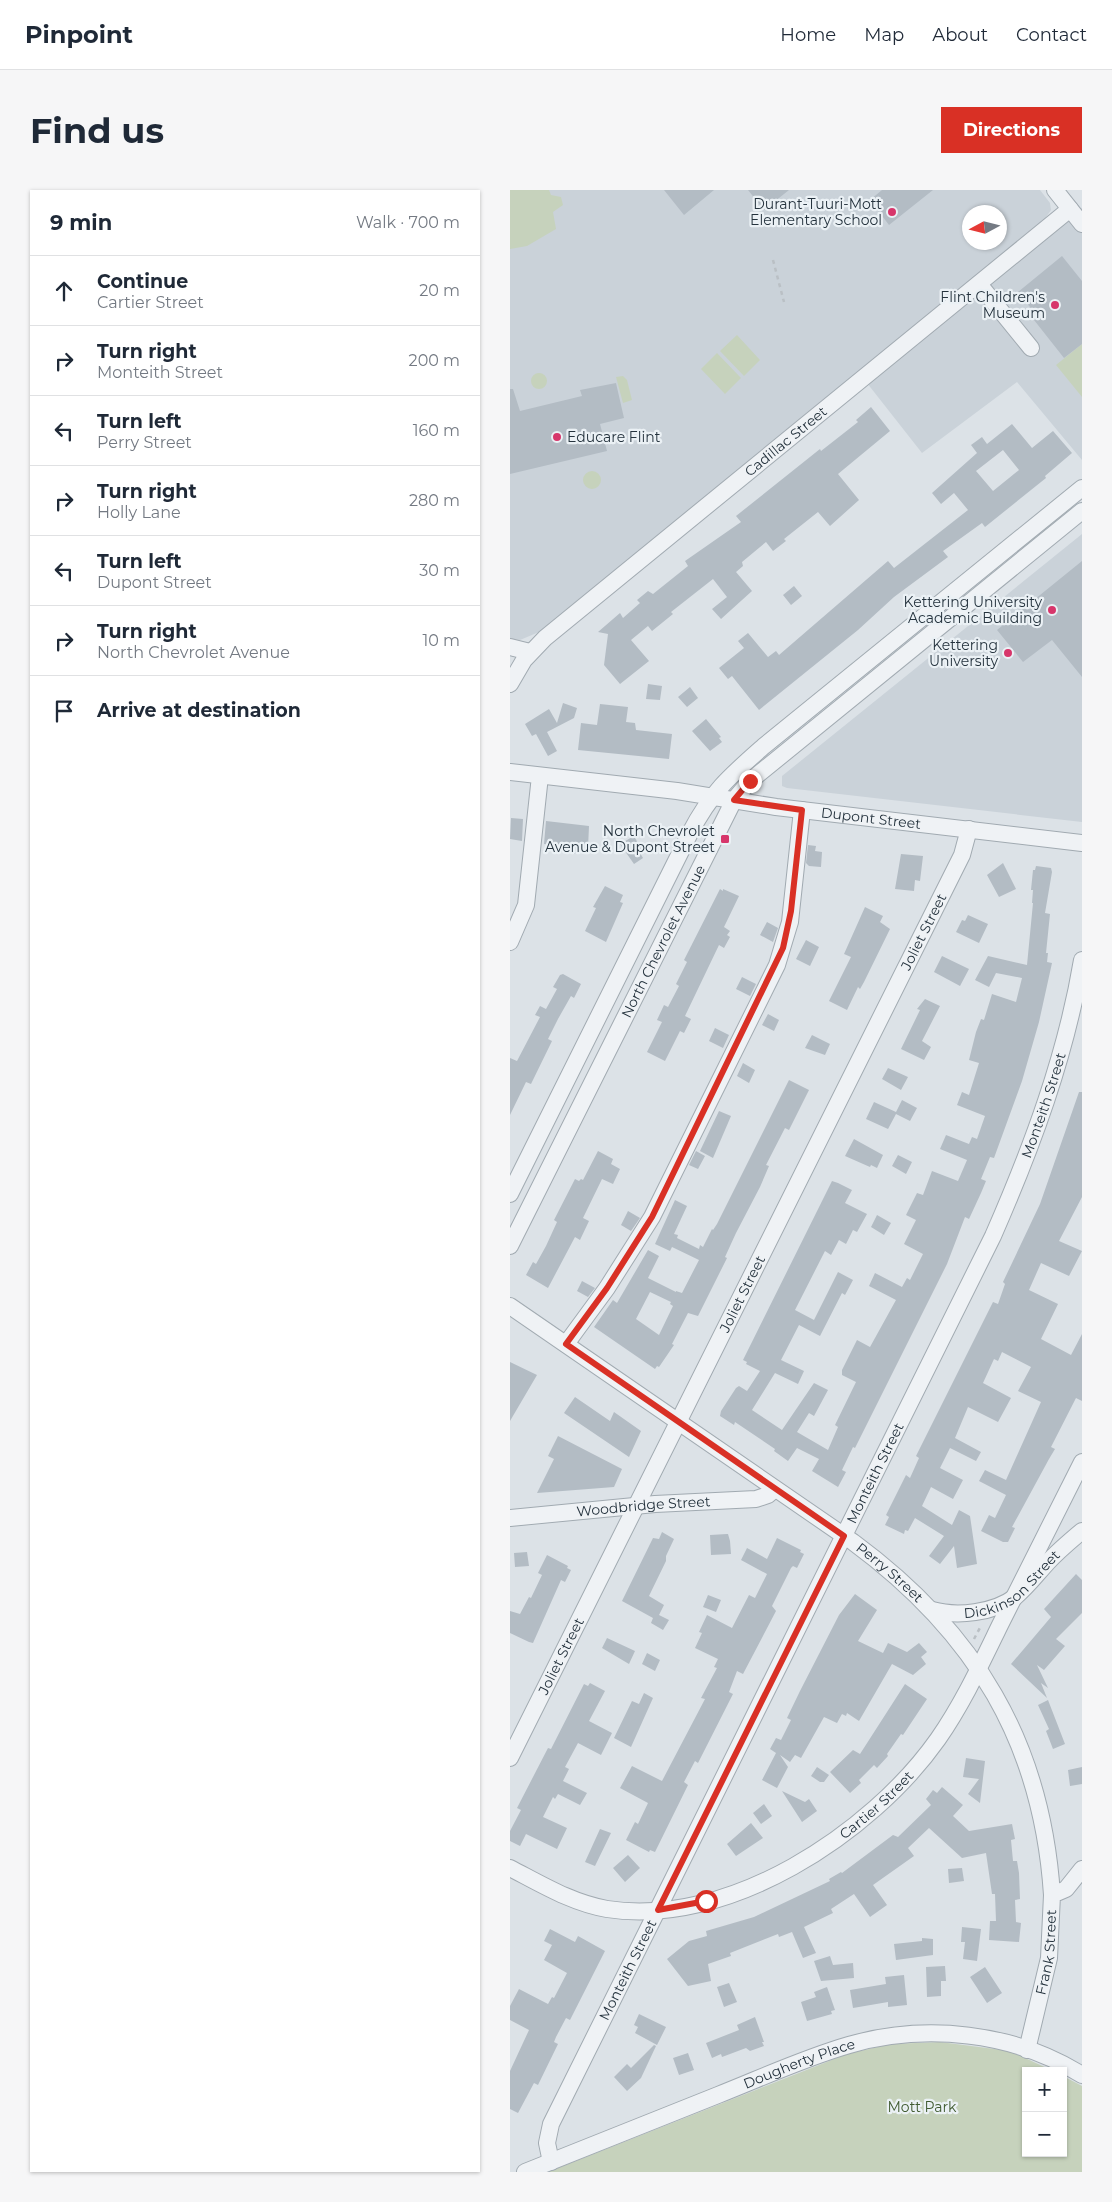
<!DOCTYPE html>
<html lang="en">
<head>
<meta charset="utf-8">
<style>
	body { margin:0; font-family:Montserrat,sans-serif; background:#f6f6f7; color:#1f2937 }
	.controls { position:absolute; right:15px; bottom:15px; display:grid; overflow:hidden; border-radius:0px; box-shadow:0 1px 4px #0004 }
	.controls button { width:45px; height:45px; display:grid; place-items:center; padding:0; border:0; border-bottom:1px solid #e0e1e3; background:#fff; color:#1f2937; font:25px sans-serif }
	.compass { position:absolute; left:452px; top:15px; width:45px; height:45px; border-radius:50%; background:#fff; box-shadow:0 1px 4px #0004; rotate:263deg }
	.stop { position:absolute; width:15px; height:15px; margin:-11px; border:4px solid #d93025; border-radius:50%; background:#fff }
	.stop.end { background:#d93025; border-color:#fff; box-shadow:0 1px 5px #0008 }
	.list { margin:0; padding:0; list-style:none }
	h2 { display:flex; justify-content:space-between; align-items:center; height:65px; margin:0; padding:0 20px; font-size:21px }
	h2 small { font-size:16px; font-weight:400; color:#747a83 }
	.list li { display:grid; grid-template-columns:32px 1fr auto; gap:15px; align-items:center; box-sizing:border-box; height:70px; padding:0 20px; border-top:1px solid #e0e1e3 }
	.list b { display:block; font-size:19px; white-space:nowrap }
	.list p { margin:0; font-size:16px; white-space:nowrap; color:#747a83 }
	.list em { font-size:16px; font-style:normal; color:#747a83 }
	.icon { flex:none; width:28px; height:28px; fill:none; stroke:currentColor; stroke-width:2; stroke-linecap:round; stroke-linejoin:round }
	.map { position:relative; flex:none; width:572px; height:1982px; overflow:hidden; border-radius:0px }
	header { display:flex; align-items:center; gap:30px; box-sizing:border-box; height:70px; padding:0 25px; background:#fff; border-bottom:1px solid #e0e1e3 }
	header strong { font-size:24px }
	nav { display:flex; gap:28px; margin-inline-start:auto; font-size:18px }
	.intro { display:flex; align-items:center; justify-content:space-between; box-sizing:border-box; height:120px; padding:0 30px }
	h1 { margin:0; font-size:35px }
	.button { padding:12px 22px; border-radius:0px; background:#d93025; color:#fff; font-size:18px; font-weight:700 }
	main { display:flex; gap:30px; padding:0 30px }
	aside { flex:1; background:#fff; border-radius:0px; box-shadow:0 1px 4px #0004 }
	.map>svg:first-child { display:block }
	.built { fill:#cad2d9; fill-rule:evenodd }
	.green { fill:#c6d2bc }
	.building { fill:#b3bcc4; fill-rule:evenodd }
	.lines { fill:none; stroke-linecap:round; stroke-linejoin:round }
	.minor-casing { stroke:#a1aab1; stroke-width:18 }
	.path { stroke:#bac0c5; stroke-width:2.5; stroke-dasharray:4 4; stroke-linecap:butt }
	.minor { stroke:#eff2f5; stroke-width:16 }
	.route { stroke:#d93025; stroke-width:6 }
	.poi-dot { fill:#d7366b; stroke:#ebf1f5; stroke-width:2 }
	.labels { text-anchor:middle; dominant-baseline:central; stroke-width:4.5; stroke-linejoin:round; paint-order:stroke }
	.poi-label { font-size:14px; fill:#25333e; stroke:#ebf1f5; text-anchor:end }
	.street-label { font-size:14px; fill:#25333e; stroke:#ebf1f5 }
	.park-label { font-size:14px; fill:#405b31; stroke:#ebf1f5 }
</style>
</head>
<body>
<header>
<strong>Pinpoint</strong>
<nav><a>Home</a><a>Map</a><a>About</a><a>Contact</a></nav>
</header>
<div class="intro"><h1>Find us</h1><a class="button">Directions</a></div>
<main>
<aside>
<h2>9 min<small>Walk · 700 m</small></h2>
<ul class="list">
<li><svg class="icon" aria-label="ahead" viewBox="0 0 24 24"><path d="M12 20V5M6 11l6-6 6 6"/></svg><div><b>Continue</b><p>Cartier Street</p></div><em>20 m</em></li>
<li><svg class="icon" aria-label="right" viewBox="0 0 24 24"><path d="M7 20v-9h11M14 6l5 5-5 5"/></svg><div><b>Turn right</b><p>Monteith Street</p></div><em>200 m</em></li>
<li><svg class="icon" aria-label="left" viewBox="0 0 24 24"><path d="M17 20v-9H6M10 6l-5 5 5 5"/></svg><div><b>Turn left</b><p>Perry Street</p></div><em>160 m</em></li>
<li><svg class="icon" aria-label="right" viewBox="0 0 24 24"><path d="M7 20v-9h11M14 6l5 5-5 5"/></svg><div><b>Turn right</b><p>Holly Lane</p></div><em>280 m</em></li>
<li><svg class="icon" aria-label="left" viewBox="0 0 24 24"><path d="M17 20v-9H6M10 6l-5 5 5 5"/></svg><div><b>Turn left</b><p>Dupont Street</p></div><em>30 m</em></li>
<li><svg class="icon" aria-label="right" viewBox="0 0 24 24"><path d="M7 20v-9h11M14 6l5 5-5 5"/></svg><div><b>Turn right</b><p>North Chevrolet Avenue</p></div><em>10 m</em></li>
<li><svg class="icon" aria-label="arrive" viewBox="0 0 24 24"><path d="M6 21V4h12l-3 4 3 4H6"/></svg><div><b>Arrive at destination</b></div></li>
</ul>
</aside>
<div class="map">
<svg width="572" height="1982" viewBox="0 0 572 1982">
	<rect width="100%" height="100%" fill="#dce2e7"/>
	<path class="built" d="M0,0H530L540,13L541,20L534,30L29,442L10,450L0,449ZM460,22H490V52H460Z
		M572,18V270L507,192L412,263L357,193Z
		M572,344V632L277,598L272,596V586L277,582Z"/>
	<path class="green" d="M0,0H39L41,5L51,7L53,15L43,22L46,39L17,56L0,59Z
		M227,145L250,170L234,186L210,161Z
		M572,154V207L546,175Z
		M207,163L231,188L215,204L191,179Z
		M21 191a8 8 0 1 1 16 0a8 8 0 1 1-16 0Z
		M113,186L117,190L122,210L113,213L106,187Z
		M73 290a9 9 0 1 1 18 0a9 9 0 1 1-18 0Z
		M430,1852L500,1861L543,1881H516V1963H553V1886L572,1896V1982H38L337,1864L381,1854Z"/>
	<path class="building" d="M154,0H204L174,25Z
		M238,0H279L254,20Z
		M372,0H423L379,35L360,10Z
		M552,66L572,91V154L554,168L524,130L528,127L508,102Z
		M106,193L114,228L90,234L97,261L0,284V199H3L10,221L72,206L70,200Z
		M361,217L380,241L328,284L349,310L320,336L308,322L274,349L276,351L263,361L256,352L232,372L233,376L226,382L242,401L211,429L202,419L217,407L203,389L161,422L163,424L142,441L138,436L121,450L139,471L110,494L94,475L98,444L88,442L110,423L113,428L130,413L127,410L138,401L143,404L178,376L175,371L231,332L226,326L310,259L311,261L348,232L346,230Z
		M502,234L522,258L543,241L562,263L535,286L536,288L475,337L472,333L433,361L438,367L384,407L348,440L249,520L222,486L218,489L209,478L234,458L228,451L238,443L258,467L266,461L269,465L378,371L384,378L458,320L444,303L431,314L422,303L467,263L461,255L472,247L477,254ZM493,260L509,280L483,301L466,281Z
		M572,371V487L542,450L513,472L487,440Z
		M284,396L292,406L281,415L273,405Z
		M138,494L152,496L150,510L136,509Z
		M180,497L188,508L177,517L168,507Z
		M53,513L67,518L64,528L37,542L47,561L38,566L26,544L22,546L15,534L39,519L47,533Z
		M90,514L118,517L116,532L125,533L126,540L162,544L159,569L68,560L71,533L87,535Z
		M196,529L211,547L209,548L212,552L200,561L182,541Z
		M1,628L13,629L12,651L0,649Z
		M36,631L79,636L78,658L66,660L65,664L41,660V655L34,654Z
		M124,646L133,662L130,663L133,668L124,674L110,654Z
		M298,655L306,656L305,661L312,662L311,677L299,676L296,673Z
		M391,664L413,666L410,691L405,690L404,701L385,699Z
		M493,673L506,699L489,707L477,685Z
		M526,676L541,678L542,682L535,723L540,724L536,763H538L537,772L542,773L529,832L512,891L484,968L480,967L471,989L476,991L471,1003L459,1029L455,1027L437,1074L345,1258L343,1257L332,1280L336,1282L328,1297L302,1281L309,1269L287,1258L278,1271L264,1261L265,1259L225,1232L224,1235L210,1226L211,1221L226,1198L229,1196L237,1201L250,1181L236,1174L237,1172L233,1170L322,991L328,993L342,1000L335,1013L357,1024L347,1042L343,1040L336,1054L329,1050L321,1065L315,1061L285,1120L304,1130L328,1082L343,1090L335,1105L332,1103L310,1146L289,1135L271,1170L294,1181L288,1194L265,1183L242,1220L272,1240L304,1193L318,1200L304,1226L299,1223L287,1242L318,1260L328,1237L325,1235L346,1192L332,1185V1180L347,1150L360,1157L386,1110L359,1096L365,1083L392,1097L397,1088L400,1090L413,1064L394,1054L406,1030L396,1025L407,1003L413,1005L422,981L448,991L457,970L430,959L436,945L459,954L462,947L467,949L475,926L447,915L452,902L459,905L469,873L459,870L466,842L471,829L474,830L482,804L506,812L512,788L486,783L479,797L465,790L478,766L517,775L523,713H522L523,700H521L523,680H525Z
		M95,696L113,705L110,712L113,713L96,752L75,741L86,718L83,717Z
		M210,699L213,701V699L229,706L214,737L220,741L217,745L220,747L214,758L209,755L175,826L181,829L174,843L170,841L155,871L137,862L152,832L147,830L154,815L158,817L169,796L166,794L177,772L174,770Z
		M355,717L373,726L370,732L380,739L354,792L350,799L348,797L337,820L319,811L341,767L334,764Z
		M458,725L478,734L469,753L446,742L452,730L455,731Z
		M257,732L268,738L263,752L250,745Z
		M296,750L309,757L300,776L286,769Z
		M432,766L459,779L450,796L424,782Z
		M53,784L71,794L64,808L61,806L48,829L38,849L42,851L21,894L16,892L0,925V868L7,871L30,827L25,825L30,816L36,819L47,799L43,797L50,785Z
		M232,787L246,794L240,806L226,799Z
		M415,809L430,816L412,851L421,857L414,870L391,859L410,820L407,819Z
		M258,824L269,830L264,841L252,835Z
		M205,838L219,845L213,858L199,851Z
		M302,845L320,854L315,865L295,858Z
		M233,873L245,880L239,893L227,886Z
		M378,878L398,887L391,900L372,889Z
		M279,890L299,900L279,940L275,938L256,975L259,976L250,997L226,1043L215,1067L217,1068L188,1126L178,1123L162,1154L164,1155L149,1177L147,1176L145,1179L84,1137L103,1110L107,1113L138,1060L149,1066L138,1088L166,1102V1101L172,1103L189,1070L162,1057L160,1061L145,1054L165,1010L177,1016L164,1044L168,1045L167,1048L189,1059L190,1055L193,1057L202,1039L203,1040L207,1034ZM140,1102L161,1112L160,1114L163,1116L149,1145L126,1129Z
		M569,902H572V1007L549,1051L572,1061L559,1086L531,1073L519,1100L548,1114L531,1149L561,1165L572,1144V1211L566,1208L541,1257L545,1259L539,1269L502,1337L505,1338L498,1352H493L471,1341L479,1325L485,1328L496,1305L469,1291L475,1280L496,1290L531,1212L508,1201L521,1177L492,1162L488,1171L484,1169L473,1193L501,1208L488,1232L458,1217L445,1248L471,1262L466,1271L440,1258L430,1278L453,1290L443,1309L421,1297L412,1316L442,1335L449,1320L460,1326L467,1374L447,1378L444,1356L430,1374L419,1366L434,1346L405,1328L398,1341L395,1340L394,1344L375,1335L379,1327L376,1325L396,1285L400,1288L409,1268L406,1266L483,1112L488,1114L495,1094L493,1092L530,1014Z
		M392,910L407,918L400,931L386,924L378,939L356,929L364,912L386,922Z
		M209,921L221,926L203,968L190,961Z
		M344,949L373,965L367,978L361,975L360,977L335,966Z
		M88,961L103,969L101,974L110,979L103,994L92,989L73,1028L79,1031L70,1050L65,1047L38,1098L16,1085L23,1072L26,1074L36,1056L47,1032L44,1030L65,989L69,991L71,989L73,990Z
		M186,961L195,966L188,979L179,975Z
		M388,965L402,972L396,984L382,976Z
		M118,1021L130,1028L121,1041L111,1035Z
		M367,1025L381,1033L374,1045L361,1037Z
		M72,1091L85,1098L78,1107L67,1101Z
		M0,1172L27,1185L0,1231Z
		M65,1207L100,1231L104,1222L131,1241L119,1267L54,1223Z
		M48,1246L112,1279L104,1297L27,1303L44,1269L38,1266Z
		M152,1342L164,1349L156,1366V1371L139,1406L154,1415L149,1425L159,1430L153,1440L141,1433L143,1428L112,1411L143,1348L149,1349Z
		M217,1344H218L220,1351L221,1364L201,1365L200,1345Z
		M267,1348L291,1360L290,1362L294,1364L287,1378L283,1376L281,1378L262,1416L266,1421L233,1484L227,1481L219,1502L223,1504L188,1573L185,1571L174,1592L178,1595L145,1662L140,1660L139,1662L116,1650L125,1632L128,1634L138,1613L110,1598L122,1576L152,1591L195,1509L191,1508L207,1478L204,1477L208,1469L185,1458L192,1443L189,1442L197,1425L222,1438L239,1405L245,1408L257,1384L231,1370L237,1358L257,1369Z
		M17,1362L19,1376L5,1377L4,1363Z
		M37,1365L58,1376L57,1378L61,1380L55,1392L51,1390L23,1453L19,1452L0,1443V1421L10,1424L19,1407L21,1408L32,1385L28,1383Z
		M566,1384L572,1390V1423L546,1449L555,1456L534,1480L527,1475L538,1498L531,1493L537,1508L501,1474L541,1427L534,1419Z
		M345,1404L367,1420L348,1451L373,1463L378,1453L397,1462L409,1453L417,1462L411,1467L416,1474L403,1485L382,1474L349,1531L337,1523L336,1526L332,1524L327,1533L314,1527L291,1568L285,1565L280,1572L270,1565L278,1577L267,1598L252,1590L266,1563L260,1559L266,1548L271,1550L281,1530L277,1528L290,1501L329,1425Z
		M198,1405L211,1410L206,1422L193,1417Z
		M97,1448L125,1461L119,1474L92,1458Z
		M137,1463L150,1470L145,1481L132,1474Z
		M80,1493L95,1501L79,1531L102,1543L91,1565L68,1553L55,1577L59,1579L53,1591L77,1603L70,1615L48,1604L45,1609L43,1607L33,1627L57,1638L47,1659L16,1644L10,1656L0,1651V1641L11,1620L7,1618L38,1558L41,1559L74,1494L78,1496Z
		M395,1494L417,1509L393,1545L391,1544L377,1564L378,1566L367,1578L364,1575L349,1590L351,1593L340,1603L320,1582L343,1560L350,1564Z
		M134,1503L143,1508L121,1557L104,1548L122,1511L129,1514Z
		M538,1510L555,1554L543,1559L536,1541L539,1539L528,1515Z
		M456,1568L475,1571L470,1613L458,1604L469,1589L453,1587Z
		M307,1577L319,1585L314,1592H310L301,1586Z
		M572,1577V1594L560,1596L558,1580Z
		M432,1597L453,1615L443,1626L459,1641L502,1634L505,1649L501,1650L503,1671H507L509,1683L510,1709L505,1710L506,1732L511,1733L509,1752L479,1750L480,1731H486L485,1704H482L476,1663L452,1668L419,1638L398,1658L404,1666L363,1695L377,1715L360,1727L344,1704L321,1719L323,1723L294,1737L306,1763L293,1768L282,1742L269,1747L268,1744L220,1763L221,1766L198,1774L201,1791L178,1796L157,1769L179,1751L197,1746L196,1741L244,1727L320,1691L319,1689L331,1682L332,1683L383,1645L388,1647L421,1615L416,1609L423,1600L427,1603Z
		M272,1601L295,1612L299,1609L307,1621L292,1632Z
		M254,1614L262,1626L251,1634L243,1623Z
		M241,1633L253,1648L226,1666L217,1654Z
		M90,1639L101,1643L85,1676L75,1672Z
		M118,1665L130,1678L115,1692L103,1678Z
		M452,1678L454,1691L439,1693L438,1679Z
		M452,1737L471,1739L467,1771L453,1769L455,1752H451Z
		M40,1739L65,1752L68,1746L95,1761L60,1830L56,1828L46,1847L44,1852L48,1854L28,1895L24,1893L8,1923L0,1919V1881L19,1840L0,1830V1816L9,1799L38,1814L42,1807L44,1808L57,1783L34,1770L42,1755L34,1751Z
		M412,1748L423,1749V1765L386,1770L384,1754L412,1751Z
		M320,1766L323,1775L343,1773L344,1788L311,1791L304,1771Z
		M435,1776L436,1791H431V1806L417,1807L416,1777Z
		M475,1777L492,1803L477,1813L460,1787Z
		M394,1785L397,1815L378,1817V1812L343,1818L340,1800L376,1794L375,1787Z
		M219,1793L227,1812L214,1817L207,1797Z
		M317,1797L325,1820L321,1821L322,1824L297,1831L291,1812L306,1807L304,1802Z
		M129,1824L156,1837L147,1855L125,1843L128,1837L124,1835Z
		M245,1827L254,1852H252L254,1856L240,1861L236,1858L212,1867L211,1864L202,1868L196,1853L229,1840L227,1835Z
		M144,1855L146,1856L131,1888L117,1901L104,1887L117,1874L121,1878Z
		M178,1863L184,1880L169,1885L163,1868Z"/>
	<g class="lines">
		<defs>
			<g id="minor">
				<path d="M545,0L572,34"/>
				<path d="M469,94L521,158"/>
				<path d="M0,457L20,462"/>
				<path id="s1" d="M0,494L14,470L35,448L560,19"/>
				<path id="s2" d="M0,582L167,601L266,617L572,653"/>
				<path d="M0,752L16,715L30,586"/>
				<path d="M0,1004L180,643C202,601 220,586 254,556L572,298"/>
				<path id="s3" d="M0,1056L210,638L224,610L240,591L572,321"/>
				<path id="s4" d="M0,1116L343,1352C465,1442 532,1552 542,1705"/>
				<path d="M56,1154L97,1098L142,1027L267,775L280,732L292,620"/>
				<path id="s5" d="M0,1328L145,1314L246,1309L258,1305L265,1299"/>
				<path id="s6" d="M422,1420C447,1427 484,1423 505,1407C517,1397 527,1384 537,1373C548,1361 560,1351 572,1341"/>
				<path id="s7" d="M0,1568L452,665L459,639"/>
				<path id="s8" d="M0,1678C31,1694 62,1713 97,1719C218,1738 361,1644 428,1549C453,1513 471,1474 490,1435C517,1381 545,1326 572,1272"/>
				<path id="s9" d="M517,1860L539,1768L542,1705L556,1699L572,1679"/>
				<path id="s10" d="M41,1972L37,1953L41,1934L483,1046C522,957 556,866 572,770"/>
				<path id="s11" d="M15,1982C79,1956 144,1931 208,1905C251,1888 294,1868 339,1855C415,1833 504,1842 572,1885"/>
			</g>
		</defs>
		<use href="#minor" class="minor-casing"/>
		<path class="path" d="M263,70L274,112
			M464,1449L471,1436"/>
		<use href="#minor" class="minor"/>
	</g>
	<g class="lines">
		<path class="route" d="M196,1711L148,1720L334,1346L56,1154L97,1098L142,1027L273,758L281,721L292,620L224,610L240,591"/>
	</g>
	<g class="poi-dot">
		<circle cx="382" cy="22" r="5"/>
		<circle cx="545" cy="115" r="5"/>
		<circle cx="47" cy="247" r="5"/>
		<circle cx="542" cy="420" r="5"/>
		<circle cx="498" cy="463" r="5"/>
		<rect x="210" y="644" width="10" height="10" rx="2.5"/>
	</g>
	<g class="labels">
		<g class="poi-label">
			<text x="372" y="14">Durant-Tuuri-Mott<tspan x="372" dy="16">Elementary School</tspan></text>
			<text x="535" y="107">Flint Children's<tspan x="535" dy="16">Museum</tspan></text>
			<text x="57" y="247" text-anchor="start">Educare Flint</text>
			<text x="532" y="412">Kettering University<tspan x="532" dy="16">Academic Building</tspan></text>
			<text x="488" y="455">Kettering<tspan x="488" dy="16">University</tspan></text>
			<text x="205" y="641">North Chevrolet<tspan x="205" dy="16">Avenue &amp; Dupont Street</tspan></text>
		</g>
		<g class="street-label">
			<text stroke="none"><textPath href="#s1" startOffset="369">Cadillac Street</textPath></text>
			<text stroke="none"><textPath href="#s2" startOffset="364">Dupont Street</textPath></text>
			<text stroke="none"><textPath href="#s7" startOffset="924">Joliet Street</textPath></text>
			<text stroke="none"><textPath href="#s3" startOffset="341">North Chevrolet Avenue</textPath></text>
			<text stroke="none"><textPath href="#s10" startOffset="1171">Monteith Street</textPath></text>
			<text stroke="none"><textPath href="#s7" startOffset="519">Joliet Street</textPath></text>
			<text stroke="none"><textPath href="#s10" startOffset="766">Monteith Street</textPath></text>
			<text stroke="none"><textPath href="#s5" startOffset="134">Woodbridge Street</textPath></text>
			<text stroke="none"><textPath href="#s4" startOffset="464">Perry Street</textPath></text>
			<text stroke="none"><textPath href="#s6" startOffset="90">Dickinson Street</textPath></text>
			<text stroke="none"><textPath href="#s7" startOffset="114">Joliet Street</textPath></text>
			<text stroke="none"><textPath href="#s8" startOffset="404">Cartier Street</textPath></text>
			<text stroke="none"><textPath href="#s9" startOffset="100">Frank Street</textPath></text>
			<text stroke="none"><textPath href="#s10" startOffset="211">Monteith Street</textPath></text>
			<text stroke="none"><textPath href="#s11" startOffset="295">Dougherty Place</textPath></text>
		</g>
		<g class="park-label">
			<text x="412" y="1917">Mott Park</text>
		</g>
	</g>
</svg>
<div class="controls">
<button>+</button>
<button>−</button>
</div>
<svg class="compass" viewBox="-18 -18 36 36"><path d="M0-13l5 13h-10z" fill="#e53935"/><path d="M0 13l5-13h-10z" fill="#747a83"/></svg>
<div class="stop" style="left:196px;top:1711px"></div>
<div class="stop end" style="left:240px;top:591px"></div>
</div>
</main>
</body>
</html>
